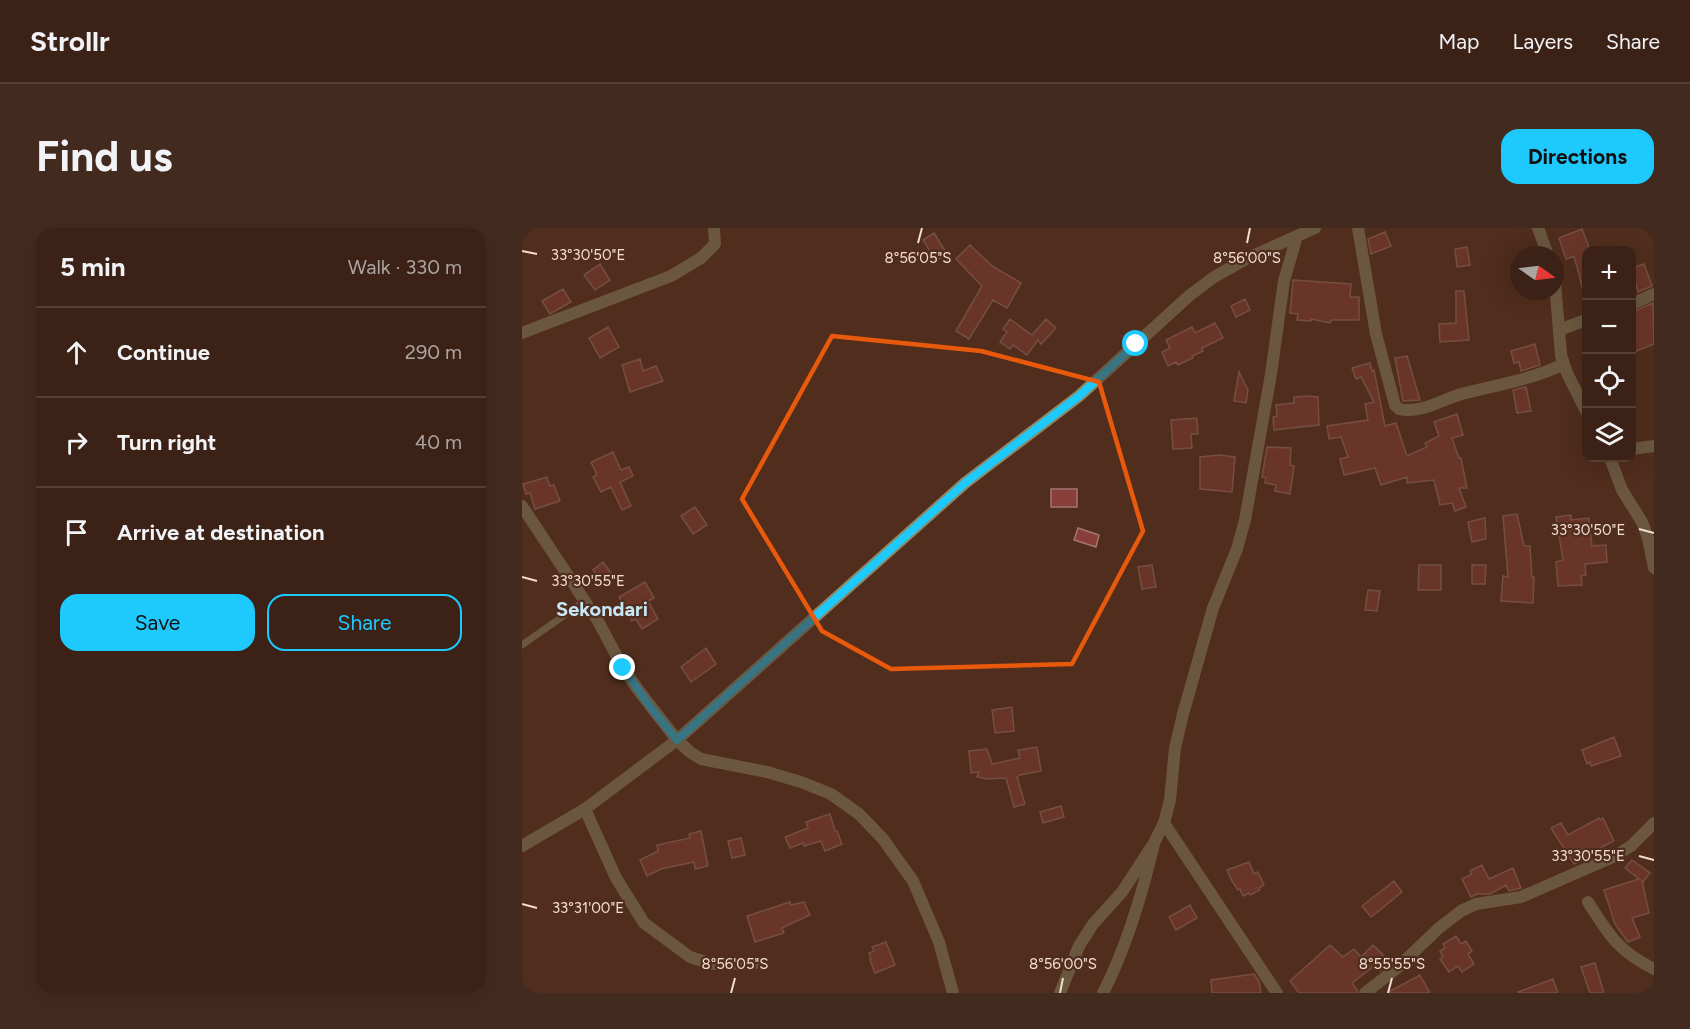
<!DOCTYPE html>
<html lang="en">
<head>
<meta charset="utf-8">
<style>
	body { margin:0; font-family:Figtree,sans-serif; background:#432a1f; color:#f1f3f6 }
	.controls { position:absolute; right:18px; top:18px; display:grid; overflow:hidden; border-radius:12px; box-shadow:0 6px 24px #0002 }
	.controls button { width:54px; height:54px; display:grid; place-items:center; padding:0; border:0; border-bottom:2px solid #553f35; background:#3c2216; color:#f1f3f6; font:30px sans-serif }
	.compass { position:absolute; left:988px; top:18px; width:54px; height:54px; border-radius:50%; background:#3c2216; box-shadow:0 6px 24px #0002; rotate:104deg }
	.stop { position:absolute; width:18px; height:18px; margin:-14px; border:4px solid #1ec9fd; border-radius:50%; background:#fff }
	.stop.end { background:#1ec9fd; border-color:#fff; box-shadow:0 2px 6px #0008 }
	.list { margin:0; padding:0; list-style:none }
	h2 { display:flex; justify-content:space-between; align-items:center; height:78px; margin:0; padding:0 24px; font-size:26px }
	h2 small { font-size:20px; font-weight:400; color:#aca4a1 }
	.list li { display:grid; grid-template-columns:39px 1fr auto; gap:18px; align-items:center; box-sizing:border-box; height:90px; padding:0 24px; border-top:2px solid #553f35 }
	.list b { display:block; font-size:22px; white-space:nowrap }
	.list em { font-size:20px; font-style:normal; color:#aca4a1 }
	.actions { display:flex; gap:12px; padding:18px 24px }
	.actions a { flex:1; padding:14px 0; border:2px solid #1ec9fd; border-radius:18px; text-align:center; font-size:21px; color:#1ec9fd }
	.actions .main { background:#1ec9fd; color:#111 }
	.icon { flex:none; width:33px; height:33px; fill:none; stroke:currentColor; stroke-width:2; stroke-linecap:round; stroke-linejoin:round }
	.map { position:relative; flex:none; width:1132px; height:765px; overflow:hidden; border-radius:18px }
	header { display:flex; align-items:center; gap:36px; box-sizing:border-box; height:84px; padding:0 30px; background:#3c2216; border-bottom:2px solid #553f35 }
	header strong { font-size:28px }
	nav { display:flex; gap:33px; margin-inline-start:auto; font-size:21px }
	.intro { display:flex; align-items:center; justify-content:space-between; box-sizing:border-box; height:144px; padding:0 36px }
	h1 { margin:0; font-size:42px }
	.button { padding:15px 27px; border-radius:18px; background:#1ec9fd; color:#111; font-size:21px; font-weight:700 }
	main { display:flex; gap:36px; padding:0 36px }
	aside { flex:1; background:#3c2216; border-radius:18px; box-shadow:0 6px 24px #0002 }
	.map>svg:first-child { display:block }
	.building { fill:#8a3e39; stroke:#a37671; stroke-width:1.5 }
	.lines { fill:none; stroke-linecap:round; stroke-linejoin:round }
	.service { stroke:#8c8a69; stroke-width:7 }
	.minor { stroke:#8c8a69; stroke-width:12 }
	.tertiary { stroke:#8c8a69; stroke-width:12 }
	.route { stroke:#1ec9fd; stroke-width:8 }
	.marked { fill:none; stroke:#e8590c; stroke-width:4.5; stroke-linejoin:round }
	.ticks { fill:none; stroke:#f3dcd2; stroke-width:2 }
	.labels { text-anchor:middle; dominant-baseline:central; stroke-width:4.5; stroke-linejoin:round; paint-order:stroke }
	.quarter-label { font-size:20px; font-weight:bold; fill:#c6e7f5; stroke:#502d1d }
	.ticks-label { font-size:15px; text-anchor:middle; fill:#f3dcd2; stroke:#502d1d; stroke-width:4.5; stroke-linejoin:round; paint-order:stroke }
</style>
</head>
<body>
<header>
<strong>Strollr</strong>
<nav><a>Map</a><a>Layers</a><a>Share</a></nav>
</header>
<div class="intro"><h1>Find us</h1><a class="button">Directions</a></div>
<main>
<aside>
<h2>5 min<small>Walk · 330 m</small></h2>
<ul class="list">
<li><svg class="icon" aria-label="ahead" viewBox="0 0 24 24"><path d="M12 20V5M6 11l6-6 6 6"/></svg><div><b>Continue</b></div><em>290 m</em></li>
<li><svg class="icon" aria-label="right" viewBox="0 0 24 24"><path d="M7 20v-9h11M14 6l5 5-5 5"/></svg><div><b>Turn right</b></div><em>40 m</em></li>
<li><svg class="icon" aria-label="arrive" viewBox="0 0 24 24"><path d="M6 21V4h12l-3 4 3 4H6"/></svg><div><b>Arrive at destination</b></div></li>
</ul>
<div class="actions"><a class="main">Save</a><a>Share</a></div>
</aside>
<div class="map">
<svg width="1132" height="765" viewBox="0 0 1132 765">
	<rect width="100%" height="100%" fill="#502d1d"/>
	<path class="building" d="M1060,1L1068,22H1065V62H1061L1052,28L1044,31L1037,10Z
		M863,4L869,18L849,26L846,11Z
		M412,5L425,26L414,33L401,12Z
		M448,17L470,38L499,55L485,80L471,72L447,111L434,103L460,58L434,31Z
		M945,19L948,37L935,39L933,21Z
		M78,36L88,52L73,62L62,47Z
		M1122,36L1130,58L1116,64L1110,40Z
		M771,52L829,56L828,69H837V92H809L808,95L789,91V93L775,92L776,86L768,85Z
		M41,61L49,74L28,86L20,73Z
		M934,63H942L947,112L918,114L917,96L934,95Z
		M723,71L728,82L714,89L709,78Z
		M1131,75L1132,116L1110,125V84Z
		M488,91L510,107L524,91L534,100L519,116L516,112L505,127L491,117L488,121L478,114L485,104L481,101Z
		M693,95L701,110L680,120L681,123L670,128L671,130L656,137L654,134L646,138L640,124L648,120L644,112L670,99L673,105Z
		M86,99L97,119L78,130L67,110Z
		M1013,116L1018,137L999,143L997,134L992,135L989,123Z
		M885,128L898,172L881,173L873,130Z
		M118,131L121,143L134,138L141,153L108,164L100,137Z
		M848,135L850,143L852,142L863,198L874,195L885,228L905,219L903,215L917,208L912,194L935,186L941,207L930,210L937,230H939L945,260H937L944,279L933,283L930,275L918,277L912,252L885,255V249L859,257L853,240L822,247L818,231L826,229L819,209L807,211L805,198L846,192L843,176L852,174L839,149L834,151L830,140Z
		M717,144L726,162L724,175L712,173Z
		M1004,159L1009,183L995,185L991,162Z
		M785,168L796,169L797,197L752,202L751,189L755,188L754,177L772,175V169Z
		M675,190L676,206H669L670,220L651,221L649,192Z
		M745,219L769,220L768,237L772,238L768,266L753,263L754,257L743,255L744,250L740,249Z
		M91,224L99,242L107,239L111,248L98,254L109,278L100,282L89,259L79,264L71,249L75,247L69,234Z
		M698,227L713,229L710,264L678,261V229Z
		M25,249L28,258L32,257L38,273L13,281L8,265L4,266L1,256Z
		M529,261H555V279H529Z
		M173,279L185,297L171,306L159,288Z
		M995,286L1002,318H1008L1010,349H1012L1011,375L979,373L981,348L986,349L981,288Z
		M1049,287V292L1067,290L1070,318L1084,317L1085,334L1063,336L1064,347L1059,348L1060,357L1036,358L1034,334L1041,332L1034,289Z
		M963,290L964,311L950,314L946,294Z
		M556,300L577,307L574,319L552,312Z
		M81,334L91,348L81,356L71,342Z
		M630,337L634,359L620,361L616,339Z
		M897,337H919V362H896Z
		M950,337H964L963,356H950Z
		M123,354L132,370L126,373L136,391L120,401L114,391L110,393L97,369Z
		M846,362L858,363L855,383L843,382Z
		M184,420L194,436L169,454L159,439Z
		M490,479L492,503L473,505L470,482Z
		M1092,509L1099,528L1069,538L1068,534L1065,536L1060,522Z
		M515,519L519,543L498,547L495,549L503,576L492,579L484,550L465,551L455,549L457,544L449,545L447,523L465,521L470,536L498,530L496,522Z
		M539,578L542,589L521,595L518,584Z
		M308,586L313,603H315L320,616L303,623L299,613L282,618L281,615L268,620L263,609L286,600L284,594Z
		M1077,590L1078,592L1081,590L1092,613L1074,622L1075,625L1064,630L1061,621L1056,624L1060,632L1052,636L1029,600L1039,595L1046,607Z
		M179,603L186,638L173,641L172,634L139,641L125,648L118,632L136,623L135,617L168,610L167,606Z
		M219,610L223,627L210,630L206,613Z
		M1110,632L1128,645L1121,654L1120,653L1127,685L1110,690L1118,709L1106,714L1093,696L1082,662L1117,651L1103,640Z
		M727,634L732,646L736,644L742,657L737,660L738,662L728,667L727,665L721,668L718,661L716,662L710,653L705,642Z
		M960,637L967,651L991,640L999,660L987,663L984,657L968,666H955L949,669L940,651L950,646L948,643Z
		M872,653L880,664L849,689L840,678Z
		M268,674L269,677L282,674L288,687L260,700L262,705L233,714L225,688Z
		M668,677L675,690L654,702L647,689Z
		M934,708L939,716L944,713L950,723L946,726L952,736L940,744L936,738L927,744L918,731L921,729L918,723L923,720L921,716Z
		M364,714L373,737L353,745L348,732L349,731L347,725L352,723L350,719Z
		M808,717L821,729L832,721L839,729L851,717L868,734L858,743L852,738L830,755L835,762V765H777L768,753Z
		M1073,735L1082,765H1068L1059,739Z
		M732,746L737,753L739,765H690L689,752Z
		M898,747L908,765H865Z
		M1031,751L1036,765H997L996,764Z"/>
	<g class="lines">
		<path class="service" d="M0,417L63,373"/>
		<path class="minor" d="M836,0L854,106L873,177L877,181C898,186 920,172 939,166C974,157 1009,152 1042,136
			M1016,0L1026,27
			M1033,55L1039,127L1045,145L1064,183
			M1110,76L1132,66
			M1037,102L1064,92
			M0,105L149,48L179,30L193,16L192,0
			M1110,221L1132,218
			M1088,230L1100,262L1120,294L1126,310L1132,340
			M0,278L76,393L101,440L117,463L155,512L168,524L179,531L245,544L279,554L309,566L337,586L361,611L391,653L417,714L431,765
			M63,581L94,650L122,695L168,729L191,736L233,735
			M642,595L755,765
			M1066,674C1087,707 1096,723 1132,741
			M581,765C605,718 620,667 632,616
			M843,765L875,740L917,700L939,683L954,676L999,669L1093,628L1109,618L1132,595"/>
		<path class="tertiary" d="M0,618L63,581L155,512L443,255L557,168L668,67L692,49L726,30L793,0
			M538,765L557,718L571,696L600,664L632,615L642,595L648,572L653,520L661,486L691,380L715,321L723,292L749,146L762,53L775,8"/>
	</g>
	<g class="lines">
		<path class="route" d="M101,440L129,480L155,512L443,255L557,168L614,116"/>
	</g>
	<path d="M0 0H1132V765H0ZM310,108L459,123L577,154L621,303L550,436L369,441L300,403L220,271Z" fill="#502d1d" fill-opacity=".55" fill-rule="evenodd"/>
	<path class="marked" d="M310,108L459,123L577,154L621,303L550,436L369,441L300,403L220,271Z"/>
	<path class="ticks" d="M396,15L400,0M725,15L728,0M0,23L15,26M1117,301L1132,305M0,349L15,353M1117,628L1132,632M0,676L15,680M209,765L213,750M538,765L541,750M866,765L870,750"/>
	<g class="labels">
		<g class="quarter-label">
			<text x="80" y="381">Sekondari</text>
		</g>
	</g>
	<g class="ticks-label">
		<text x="66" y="32">33°30'50"E</text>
		<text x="396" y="35">8°56'05"S</text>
		<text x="725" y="35">8°56'00"S</text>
		<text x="1066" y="307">33°30'50"E</text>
		<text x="66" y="358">33°30'55"E</text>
		<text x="1066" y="633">33°30'55"E</text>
		<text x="66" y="685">33°31'00"E</text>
		<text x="213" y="741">8°56'05"S</text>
		<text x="541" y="741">8°56'00"S</text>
		<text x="870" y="741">8°55'55"S</text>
	</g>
</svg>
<div class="controls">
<button>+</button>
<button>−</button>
<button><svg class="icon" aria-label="locate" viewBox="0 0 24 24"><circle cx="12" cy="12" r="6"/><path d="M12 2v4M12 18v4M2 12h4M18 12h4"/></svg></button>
<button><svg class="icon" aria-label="layers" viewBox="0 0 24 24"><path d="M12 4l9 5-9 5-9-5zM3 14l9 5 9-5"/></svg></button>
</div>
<svg class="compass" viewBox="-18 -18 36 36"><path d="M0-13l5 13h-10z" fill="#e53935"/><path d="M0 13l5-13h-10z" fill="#aca4a1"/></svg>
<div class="stop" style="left:614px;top:116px"></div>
<div class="stop end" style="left:101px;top:440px"></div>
</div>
</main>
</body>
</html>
